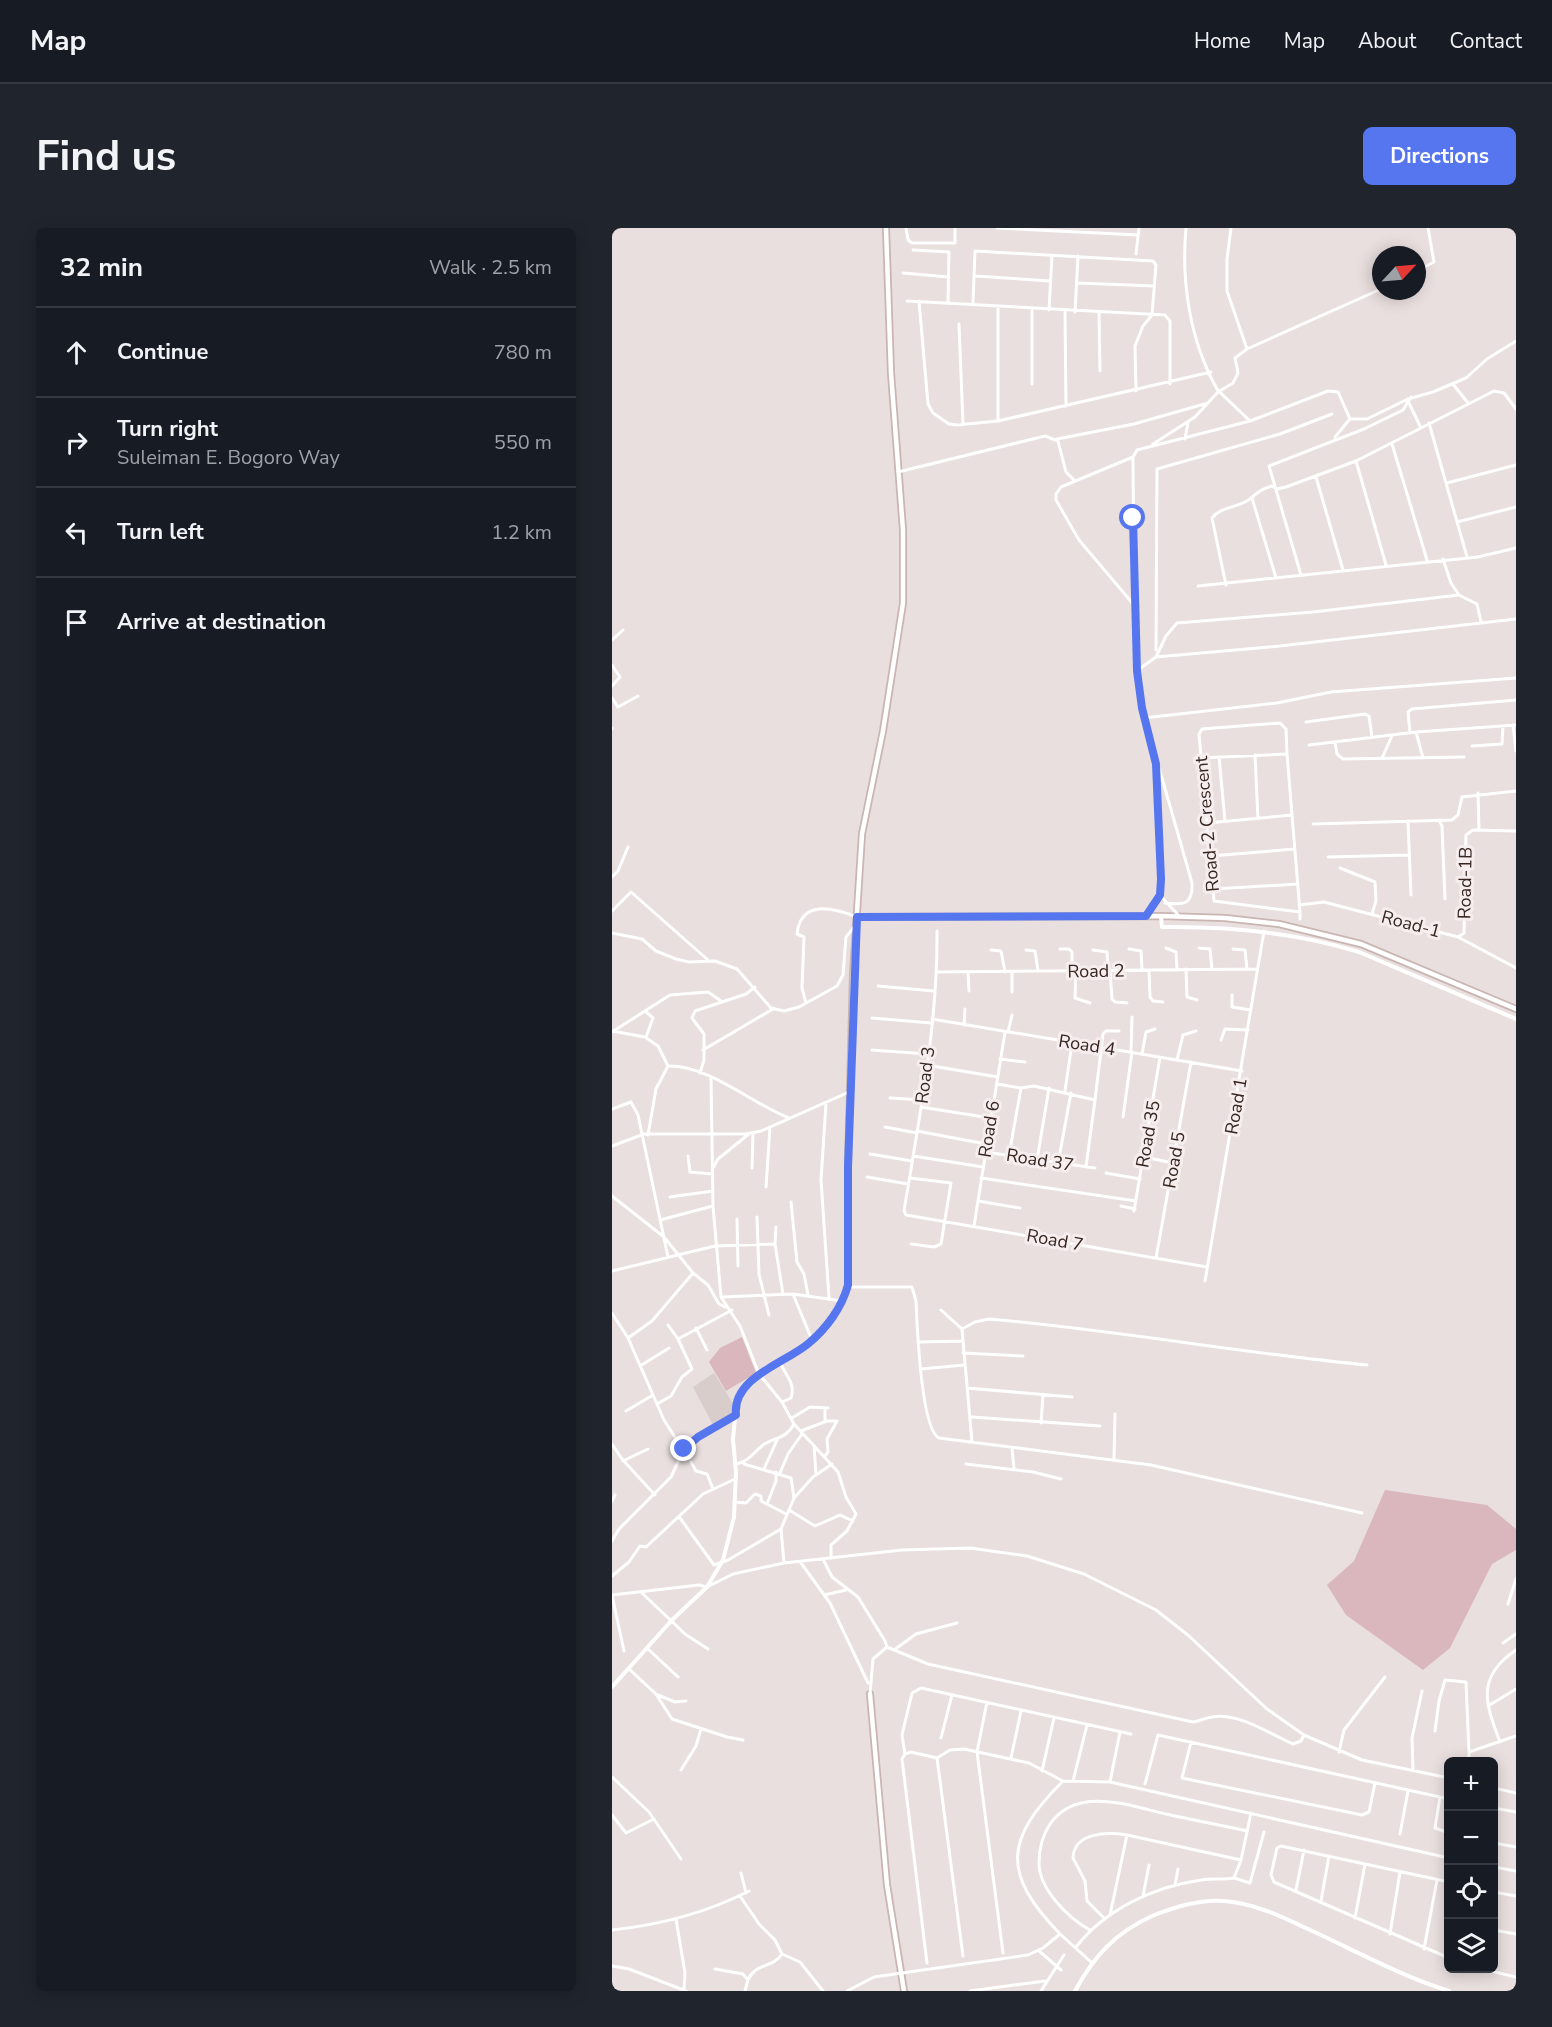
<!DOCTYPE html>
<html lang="en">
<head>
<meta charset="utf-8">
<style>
	body { margin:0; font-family:"Nunito Sans",sans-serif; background:#20242c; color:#f1f3f6 }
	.controls { position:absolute; right:18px; bottom:18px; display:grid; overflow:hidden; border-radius:9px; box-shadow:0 3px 15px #0003 }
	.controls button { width:54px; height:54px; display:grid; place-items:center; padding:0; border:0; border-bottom:2px solid #363941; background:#171b24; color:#f1f3f6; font:30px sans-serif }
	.compass { position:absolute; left:760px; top:18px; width:54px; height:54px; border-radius:50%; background:#171b24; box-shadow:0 3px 15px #0003; rotate:64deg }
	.stop { position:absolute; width:18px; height:18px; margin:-14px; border:4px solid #5676ef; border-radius:50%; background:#fff }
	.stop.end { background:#5676ef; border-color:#fff; box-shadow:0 2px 6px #0008 }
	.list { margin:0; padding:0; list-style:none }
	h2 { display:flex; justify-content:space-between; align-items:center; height:78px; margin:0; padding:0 24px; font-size:26px }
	h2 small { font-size:20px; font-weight:400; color:#9ea1a6 }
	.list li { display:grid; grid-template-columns:39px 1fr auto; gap:18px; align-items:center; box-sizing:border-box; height:90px; padding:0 24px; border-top:2px solid #363941 }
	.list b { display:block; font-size:22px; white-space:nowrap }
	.list p { margin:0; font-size:20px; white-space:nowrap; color:#9ea1a6 }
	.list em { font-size:20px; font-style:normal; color:#9ea1a6 }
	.icon { flex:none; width:33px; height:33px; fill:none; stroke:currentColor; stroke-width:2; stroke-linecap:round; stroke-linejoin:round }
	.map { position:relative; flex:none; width:904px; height:1763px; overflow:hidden; border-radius:9px }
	header { display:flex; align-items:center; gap:36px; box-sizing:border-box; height:84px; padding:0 30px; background:#171b24; border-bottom:2px solid #363941 }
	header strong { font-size:28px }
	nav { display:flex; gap:33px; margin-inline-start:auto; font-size:21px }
	.intro { display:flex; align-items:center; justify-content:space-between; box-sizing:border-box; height:144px; padding:0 36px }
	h1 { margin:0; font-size:42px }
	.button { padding:15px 27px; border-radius:9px; background:#5676ef; color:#fff; font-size:21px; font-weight:700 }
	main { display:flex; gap:36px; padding:0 36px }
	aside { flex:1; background:#171b24; border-radius:9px; box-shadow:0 3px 15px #0003 }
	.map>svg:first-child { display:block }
	.built { fill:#d9cdcc }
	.green { fill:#dab7bd }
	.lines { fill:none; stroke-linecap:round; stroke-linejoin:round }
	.secondary-casing { stroke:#c9b5b1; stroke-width:8 }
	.minor { stroke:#fff; stroke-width:3 }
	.tertiary { stroke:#fff; stroke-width:4 }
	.secondary { stroke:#fff; stroke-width:4.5 }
	.route { stroke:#5676ef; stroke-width:8 }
	.labels { text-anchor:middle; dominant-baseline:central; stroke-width:6; stroke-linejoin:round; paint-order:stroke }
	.street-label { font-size:18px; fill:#382620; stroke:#f6eeee }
</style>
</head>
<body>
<header>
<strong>Map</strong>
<nav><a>Home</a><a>Map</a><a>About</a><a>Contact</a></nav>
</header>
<div class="intro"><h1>Find us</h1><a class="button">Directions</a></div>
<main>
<aside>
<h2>32 min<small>Walk · 2.5 km</small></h2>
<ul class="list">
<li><svg class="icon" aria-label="ahead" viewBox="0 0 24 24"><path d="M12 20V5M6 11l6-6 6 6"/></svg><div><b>Continue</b></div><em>780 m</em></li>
<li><svg class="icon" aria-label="right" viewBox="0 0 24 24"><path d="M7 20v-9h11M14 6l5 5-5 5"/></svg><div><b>Turn right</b><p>Suleiman E. Bogoro Way</p></div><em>550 m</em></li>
<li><svg class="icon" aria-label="left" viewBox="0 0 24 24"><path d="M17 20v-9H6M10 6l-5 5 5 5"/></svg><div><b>Turn left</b></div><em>1.2 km</em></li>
<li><svg class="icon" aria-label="arrive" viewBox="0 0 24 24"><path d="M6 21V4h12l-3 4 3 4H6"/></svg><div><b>Arrive at destination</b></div></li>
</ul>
</aside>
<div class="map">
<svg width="904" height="1763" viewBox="0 0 904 1763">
	<rect width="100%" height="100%" fill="#e9dfde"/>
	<path class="built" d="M102,1145L120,1174L122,1186L101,1197L81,1159Z"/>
	<path class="green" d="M130,1109L144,1145L114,1163L97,1134L108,1120Z
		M773,1262L875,1277L904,1301V1322L880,1336L838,1420L811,1442L734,1387L715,1357L742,1333Z"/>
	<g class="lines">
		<defs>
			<path id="secondary" d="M245,689L549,688L613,690L667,696L749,716L904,781
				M236,1059V939L241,746L250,606L271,503L291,375V302L279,145L274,0
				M258,1466L275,1657L292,1763"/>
		</defs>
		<use href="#secondary" class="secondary-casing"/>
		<path class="minor" d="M294,0L296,12L300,15H343V0
			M385,0L526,7
			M574,0C569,54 578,113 605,161C608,165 632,187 638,193
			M301,22L337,24L336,74
			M524,26L527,0
			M805,43L822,34L816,0
			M291,45L337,49
			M363,48L438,53
			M465,55L542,58
			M295,73L553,87L558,93V156
			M307,73L316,176L321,185L337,196L345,197L386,193L599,144
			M361,75L363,23L541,33L544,37L540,87L531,98L523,118L524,163
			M386,78V193
			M437,82L440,27
			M453,83L454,178
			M463,84L466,28
			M487,85L488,143
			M347,96L351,196
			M635,121L769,61
			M420,156V80
			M841,156L856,175
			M797,175L809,200
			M738,191H755L796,171L821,164L854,150L875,131L904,113
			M817,195L855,329
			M723,209L738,191
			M445,211L522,196L596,175
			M573,211L576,195
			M541,216L583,189L606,164L621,155L626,145L623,130L635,121L615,63V31L619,0
			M780,216L815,332
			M521,229L449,259L444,266V272L467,312L522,377L525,443L530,480L580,655C581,677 572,677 553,675
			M744,233L774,337
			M286,244L433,208L446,213L454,244L463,253
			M704,249L731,342
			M835,255L904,237
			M640,270L664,350
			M845,294L904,279
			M831,331L839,355L847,367
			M689,347L657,238L752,201L791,182L799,169
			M614,357L600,290C610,277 629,280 639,270C646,264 650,261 660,258L665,261L674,259L744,233L882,163L892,165L904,181
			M586,358L866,329L904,320
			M522,377L521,229L525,222L638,193L716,163L726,164L738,191
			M0,412L11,402
			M544,422L545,241L668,206L720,186
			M544,429L668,418L904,391
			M0,437L8,449L0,458
			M526,442L544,429L554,408L565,395L701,384L847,367L865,376L869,394
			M0,470L6,479L26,468
			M532,490L665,475L719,464L904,450
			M694,494L753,486L757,488L760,509
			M901,497L904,523
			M0,500V501
			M804,504L811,530
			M798,505L796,484L800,481L904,472
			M723,514L725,526L731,531L852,529
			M697,517L804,504L904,497
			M860,518L890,516L891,498
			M643,527L646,591
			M607,529L613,593
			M589,530L675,526
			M770,530L780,508
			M545,541L548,667L567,688
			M866,565L867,602
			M827,592L830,598L833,671
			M796,593L799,667
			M595,595L680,587
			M701,596L840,592L846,587L850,569L904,563
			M598,628L683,621
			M716,629L797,627
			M728,640L763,654L764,673L760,686
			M0,649L6,643L16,619
			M601,661L686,656
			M687,677L712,674L846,709L904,740
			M0,683L19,664L96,732
			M534,688L548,667
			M688,691V684L675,526L674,501L668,495L590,501L587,506L602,673L688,684
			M325,703C326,796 307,891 292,983L294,987L595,1039
			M0,705L30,711L44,723L64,731L77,734L103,733L125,741L159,780L172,783L187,779L225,758L231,747L234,709L243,698
			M846,709L852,705L854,607L861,602L904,603
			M554,720L564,724L565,742
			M587,720L598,721L600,741
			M448,721H457L460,724V743
			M517,721L529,723L530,742
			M621,721L633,722L635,741
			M379,722L389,723L393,744
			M414,722L423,723L426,743
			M481,722L495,724L496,742
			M574,741L575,769L585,772
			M498,742L500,771L503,774L515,775
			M537,742L538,769L541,773L551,774
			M464,743L463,770L478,775
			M324,744L645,741
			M356,744L357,763
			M400,744V764
			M266,758L322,763
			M620,767V779L639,782
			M194,775L190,760L192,709L185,706C189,671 221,680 245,689
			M33,783L41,790L34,809
			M260,790L319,795
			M320,791L630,843
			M352,797L353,781
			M0,803L33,809L46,818L56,838C96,837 139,875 177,890
			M0,804L58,767L96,764L109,773
			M396,804L400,787
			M609,812L613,801L636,802
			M91,822L161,781
			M260,822L315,826
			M519,824L520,789
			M530,826L534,804L543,801
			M388,831L413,834
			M565,832L571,807L584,803
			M314,837L386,849
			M88,845L92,832V806L80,790L83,783L134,766L143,759
			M99,850L101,978L109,1069L128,1098L147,1146L170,1174
			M385,856L409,860L397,927
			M409,860L422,858L483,872L474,939
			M453,863L460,815
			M278,870L310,872
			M483,872L491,806L494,803H507
			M214,876L209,952L217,1070
			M309,879L378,890
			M0,881L19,874L26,887L56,1029
			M511,889L520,824
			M273,899L305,905
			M305,903L374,916
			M36,907L44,861L56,838
			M0,918L32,906H133L149,903L237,864
			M373,924L483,940
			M258,926L300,933
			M76,928L78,944L100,946
			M301,928L371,939
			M532,929L561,935
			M425,932L437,860
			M446,935L459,865
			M101,940L106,931L137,906
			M140,940L141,905
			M494,945L528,951
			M255,949L296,956
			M298,950L339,955L329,1016L322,1019L299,1016
			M369,950L524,973
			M154,959L158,899
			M0,968L52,1009L81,1045L96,1057L107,1076L113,1079
			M58,969L101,963
			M366,973L408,980
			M179,974L185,1034L192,1046L196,1067
			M509,978L523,981
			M522,983L548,829
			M145,989L147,1046L157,1087
			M125,991L126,1038
			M48,992L101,978
			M362,998L393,804
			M164,999L163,1016L171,1066
			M544,1030L579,834
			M0,1043L103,1018L163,1016
			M593,1053L652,703
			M236,1059H300L304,1073C305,1096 309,1201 327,1210L539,1237L750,1285
			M181,1066L200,1112
			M110,1069L181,1066L230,1073
			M329,1082L350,1101L360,1214
			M0,1085L16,1110L52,1192L71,1222
			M84,1100L95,1122
			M350,1101L363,1094L377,1091C504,1102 628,1125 755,1137
			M16,1110L40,1093L81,1045
			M66,1111L120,1082
			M306,1114L351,1113
			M351,1125L411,1128
			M168,1134C173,1147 184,1155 179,1170L170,1174L182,1196L226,1244L234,1269L244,1286L235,1303L219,1317V1330
			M28,1138L57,1120
			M309,1141L352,1137
			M355,1160L460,1169
			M45,1176L59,1168L70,1149L80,1141L66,1111L56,1097
			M14,1183L41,1167
			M360,1189L488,1198
			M180,1190L198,1179L216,1180
			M213,1194V1182
			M429,1195L431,1167
			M0,1216L10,1231L43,1267
			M202,1218L204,1246
			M400,1220L402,1241
			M213,1228L216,1224L215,1211L225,1193
			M502,1231L503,1186
			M11,1233L36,1221
			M79,1234L84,1243L95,1246L101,1261
			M124,1236C136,1234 141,1225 151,1217C163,1209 174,1211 182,1196
			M132,1236L179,1250
			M354,1236L421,1244L449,1251
			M152,1241L165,1212
			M168,1245L176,1226L190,1206L189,1203L215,1193H225
			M182,1270L201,1249L220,1236
			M0,1273L3,1267
			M122,1274L134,1275L143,1266L149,1268V1273L174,1286
			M155,1276L164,1253V1244
			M177,1282L203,1298L228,1287L241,1293
			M68,1290L102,1337L116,1332L169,1301
			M0,1313L7,1301L59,1249L73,1219L123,1188
			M211,1331L220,1349L246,1369L273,1413L275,1419L261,1431L258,1466
			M172,1335L169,1301L182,1270L179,1250
			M189,1335L218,1375L256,1455
			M0,1348L17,1334L28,1318L34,1319L91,1266L123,1251
			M30,1365L73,1406L96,1421
			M0,1367L87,1357L95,1359L121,1346L172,1335L290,1322L358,1320L415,1328L472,1346L544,1382L577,1408L655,1481L692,1507L750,1532L837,1550
			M0,1367L12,1423
			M212,1367L234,1362
			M896,1376L904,1351
			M891,1415L904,1406
			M275,1419L316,1436L581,1494C588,1493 593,1490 600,1489C626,1484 658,1506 681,1516L689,1513L692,1507
			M35,1420L66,1449
			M282,1422L304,1406L345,1395
			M17,1441L44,1466L60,1491L115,1509L131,1512
			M46,1467L63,1474L74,1473
			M375,1474L365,1524L391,1725
			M876,1478L904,1461
			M823,1503L827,1473L833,1452L854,1454L857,1524
			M329,1510L340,1467
			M579,1514L570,1550L750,1587L757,1584L763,1555
			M888,1514C873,1475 864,1449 904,1422
			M727,1524L732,1502L773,1449
			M293,1526L299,1524L325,1530L338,1522L352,1521L417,1535L451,1553L498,1554L837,1630
			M325,1530L351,1728
			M399,1530L409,1483
			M857,1534V1524L904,1508
			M69,1542L84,1518L89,1501
			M801,1542L800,1510L810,1463
			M430,1543L442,1490
			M0,1549L37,1584L69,1631
			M461,1553L475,1497
			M498,1554L508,1504
			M533,1556L546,1507L837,1571
			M882,1560L904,1565
			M828,1569L823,1600L837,1605
			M882,1580L904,1584
			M0,1587L14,1605L42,1591
			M788,1606L796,1563
			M882,1615L904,1619
			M882,1639L904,1643
			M129,1645L134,1665
			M622,1650L638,1655L652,1604
			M837,1654L669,1618L665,1620L659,1647L662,1654L837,1730
			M563,1657L566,1641
			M684,1662L692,1622
			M882,1664L904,1668
			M128,1668L147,1696L163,1712L170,1726L188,1734L211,1763
			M531,1668L537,1637
			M709,1673L717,1628
			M498,1687L515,1607
			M492,1690L475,1673L473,1653L461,1630C462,1604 495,1604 515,1607L629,1632
			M743,1690L753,1636
			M64,1691L73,1745L72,1762
			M0,1702C47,1697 94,1685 137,1663
			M478,1702C456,1690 427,1661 427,1635C427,1620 430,1608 438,1596C465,1557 518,1578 554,1586C581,1592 608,1597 635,1603
			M882,1702L904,1706
			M448,1706C389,1645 393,1611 451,1553
			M778,1706L788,1644
			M464,1719C494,1681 541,1659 589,1652C600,1650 611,1652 622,1650L629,1632L639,1585
			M812,1721L825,1652
			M426,1722L449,1742
			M315,1735L290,1531L293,1526L290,1507L300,1465L309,1460L519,1506
			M0,1738L17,1741L74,1763
			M866,1740L904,1749
			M103,1741L131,1746L136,1752L133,1763
			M136,1752C143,1735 161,1740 170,1726
			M235,1763L262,1749L416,1727L431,1720L448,1706L479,1734
			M358,1763L433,1753
			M429,1763L452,1727"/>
		<path class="tertiary" d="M549,688L550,699C618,698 682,704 747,724L904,791
			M0,1459L60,1392L95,1359L111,1332L122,1289L124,1245L121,1211L125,1170L147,1146L197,1116L226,1081L236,1059
			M463,1763C482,1728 503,1705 540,1688C562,1679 588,1671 612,1673C642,1675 671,1689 698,1702C744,1723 789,1748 837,1763"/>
		<use href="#secondary" class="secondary"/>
	</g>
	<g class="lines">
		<path class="route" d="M72,1221L86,1209L124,1187C120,1149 174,1135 197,1115C215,1100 230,1079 236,1057V939L245,689L534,688L548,667L549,651L544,536L530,480L525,443L521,290"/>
	</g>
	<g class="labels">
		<g class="street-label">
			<text transform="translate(595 596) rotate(-95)">Road-2 Crescent</text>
			<text transform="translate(853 655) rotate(-89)">Road-1B</text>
			<text transform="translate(799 696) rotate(15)">Road-1</text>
			<text transform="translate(484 743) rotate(-1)">Road 2</text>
			<text transform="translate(475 817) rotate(9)">Road 4</text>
			<text transform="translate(313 847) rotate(-83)">Road 3</text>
			<text transform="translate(624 878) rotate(-80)">Road 1</text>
			<text transform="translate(377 901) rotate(-81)">Road 6</text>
			<text transform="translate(536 906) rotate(-80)">Road 35</text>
			<text transform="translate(428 932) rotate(9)">Road 37</text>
			<text transform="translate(562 932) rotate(-80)">Road 5</text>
			<text transform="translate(443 1012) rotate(10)">Road 7</text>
		</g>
	</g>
</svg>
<div class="controls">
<button>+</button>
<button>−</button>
<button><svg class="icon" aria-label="locate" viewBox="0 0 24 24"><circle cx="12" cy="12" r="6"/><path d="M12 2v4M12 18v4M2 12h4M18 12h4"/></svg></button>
<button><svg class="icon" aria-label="layers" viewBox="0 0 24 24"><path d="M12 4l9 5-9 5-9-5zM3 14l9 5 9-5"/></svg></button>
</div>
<svg class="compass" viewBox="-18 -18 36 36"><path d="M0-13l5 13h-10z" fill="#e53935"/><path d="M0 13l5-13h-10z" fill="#9ea1a6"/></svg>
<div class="stop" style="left:521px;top:290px"></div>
<div class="stop end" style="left:72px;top:1221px"></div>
</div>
</main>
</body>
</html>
